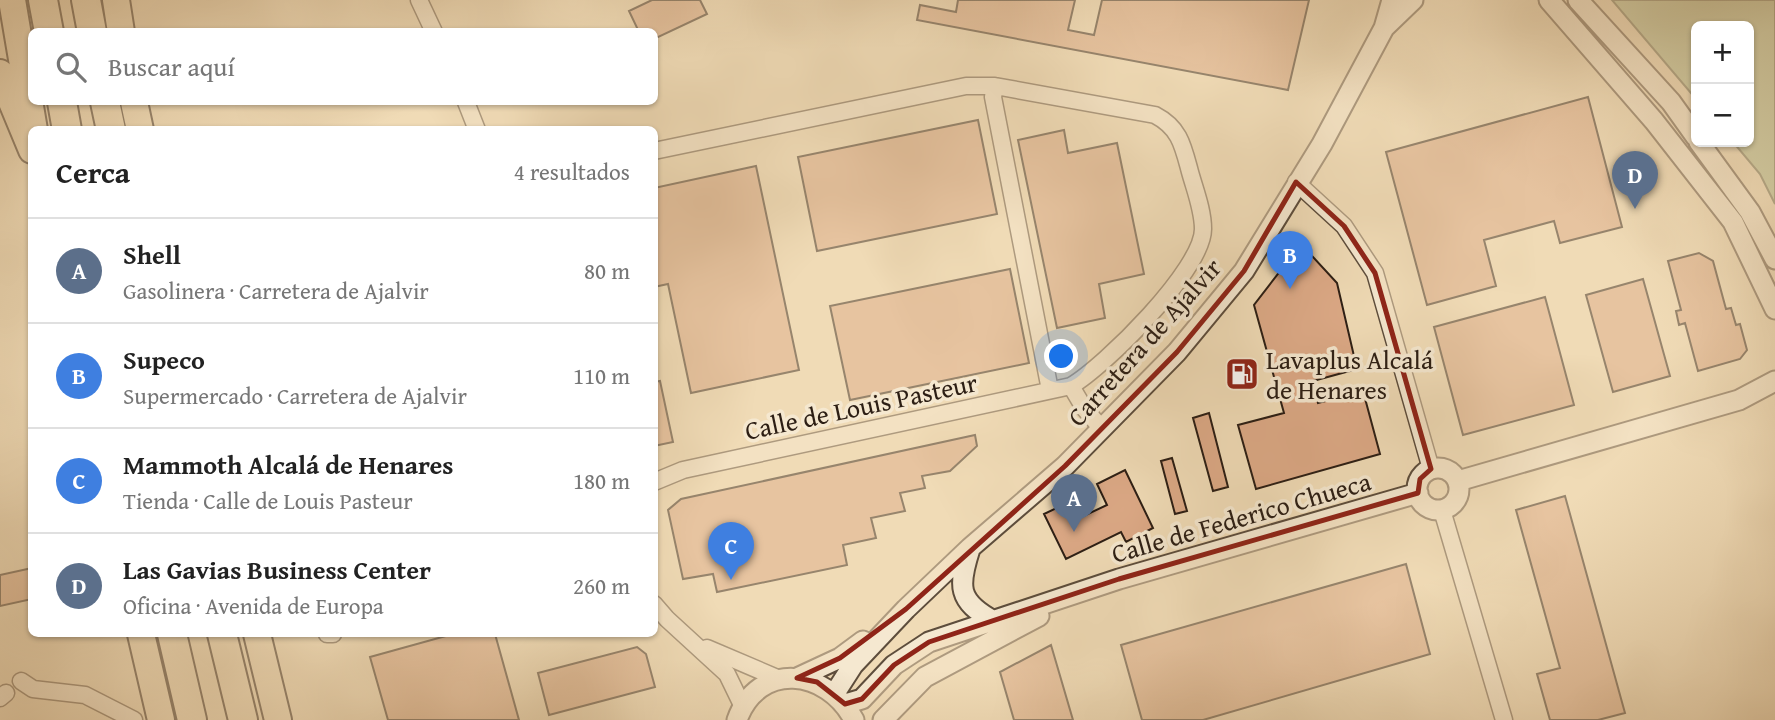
<!DOCTYPE html>
<html lang="es">
<head>
<meta charset="utf-8">
<style>
	body { margin:0; font-family:"Gentium Book Plus",serif; background:#f2f2f2; color:#222 }
	.controls { position:absolute; right:21px; top:21px; display:grid; overflow:hidden; border-radius:10px; box-shadow:0 2px 5px #0004 }
	.controls button { width:63px; height:63px; display:grid; place-items:center; padding:0; border:0; border-bottom:2px solid #e0e0e0; background:#fff; color:#222; font:35px sans-serif }
	.you { position:absolute; left:1062px; top:357px; width:24px; height:24px; margin:-18px; border:5px solid #fff; border-radius:50%; background:#1a73e8; box-shadow:0 0 0 10px #1a73e833 }
	.badge { display:grid; place-items:center; width:46px; height:46px; border-radius:50%; background:#111827; color:#fff; font-size:23px; font-weight:700 }
	.pin { position:absolute; translate:-50% -58px; filter:drop-shadow(0 2px 4px #0008) }
	.pin::after { content:''; position:absolute; top:37px; width:24px; height:21px; background:inherit; clip-path:polygon(0 0,100% 0,50% 100%) }
	.list { margin:0; padding:0; list-style:none }
	h2 { display:flex; justify-content:space-between; align-items:center; height:91px; margin:0; padding:0 28px; font-size:30px }
	h2 small { font-size:23px; font-weight:400; color:#767676 }
	.list li { display:grid; grid-template-columns:46px 1fr auto; gap:21px; align-items:center; box-sizing:border-box; height:105px; padding:0 28px; border-top:2px solid #e0e0e0 }
	.list b { display:block; font-size:26px; white-space:nowrap }
	.list p { margin:0; font-size:23px; white-space:nowrap; color:#767676 }
	.list em { font-size:23px; font-style:normal; color:#767676 }
	.icon { flex:none; width:38px; height:38px; fill:none; stroke:currentColor; stroke-width:2; stroke-linecap:round; stroke-linejoin:round }
	.map { position:relative; flex:none; width:1775px; height:720px; overflow:hidden }
	.search { position:absolute; background:#fff; box-shadow:0 2px 5px #0004; left:28px; top:28px; width:630px; height:77px; display:flex; align-items:center; gap:18px; box-sizing:border-box; padding:0 24px; border-radius:10px; color:#767676; font-size:26px }
	.panel { position:absolute; background:#fff; box-shadow:0 2px 5px #0004; left:28px; top:126px; width:630px; height:511px; border-radius:10px }
	.map>svg:first-child { display:block }
	.green { fill:#b4c192; stroke:#707053; stroke-width:2 }
	.building { fill:#dca986; stroke:#2c1e14; stroke-width:2 }
	.lines { fill:none; stroke-linecap:round; stroke-linejoin:round }
	.minor-casing { stroke:#5d4d3c; stroke-width:19 }
	.tertiary-casing { stroke:#5d4d3c; stroke-width:23 }
	.trunk-casing { stroke:#2c1e14; stroke-width:30 }
	.motorway-casing { stroke:#2c1e14; stroke-width:32 }
	.minor { stroke:#f5e8d0; stroke-width:16 }
	.tertiary { stroke:#f5e8d0; stroke-width:19 }
	.trunk { stroke:#f0dbb6; stroke-width:26 }
	.motorway { stroke:#f0dbb6; stroke-width:28 }
	.marked { fill:none; stroke:#8f2418; stroke-width:5; stroke-linejoin:round }
	.labels { text-anchor:middle; dominant-baseline:central; stroke-width:7; stroke-linejoin:round; paint-order:stroke }
	.street-label { font-size:26px; fill:#2c1e14; stroke:#f5e8d0 }
	.poi-label { font-size:26px; fill:#2c1e14; stroke:#f5e8d0; text-anchor:start }
</style>
</head>
<body>
<div class="map">
<svg width="1775" height="720" viewBox="0 0 1775 720">
	<rect width="100%" height="100%" fill="#f0dbb6"/>
	<filter id="stains"><feTurbulence type="fractalNoise" baseFrequency=".00286" numOctaves="4"/><feColorMatrix values="0 0 0 0 .2 0 0 0 0 .09 0 0 0 0 .02 0 0 0 .5 -.17"/></filter>
	<radialGradient id="worn" r=".72"><stop offset=".6" stop-color="#630" stop-opacity="0"/><stop offset="1" stop-color="#630" stop-opacity=".3"/></radialGradient>
	<path class="green" d="M1612,0H1775V204L1760,174L1733,142H1749V26H1696V99Z"/>
	<path class="building" d="M652,0H700L707,14L654,39V32H639L629,11Z
		M958,0H1075L1068,30L1094,35L1102,0H1309L1288,90L917,20L920,5L956,12Z
		M1588,97L1622,227L1560,243L1554,221L1484,240L1496,286L1427,305L1386,152Z
		M978,120L997,214L817,251L798,157Z
		M1064,130L1068,153L1117,143L1144,274L1099,284L1105,318L1057,328L1018,140Z
		M756,166L799,370L691,393L668,284L654,287V188Z
		M1301,244L1337,283L1357,369L1313,381L1318,403L1363,391L1380,454L1256,489L1238,425L1284,413L1254,305Z
		M1699,253L1713,261L1726,309L1731,308L1736,325L1740,324L1747,350L1740,359L1698,371L1685,323L1679,325L1676,311L1681,310L1668,261Z
		M1010,269L1029,363L850,400L830,306Z
		M1643,279L1670,376L1613,392L1586,295Z
		M1545,297L1574,405L1463,435L1434,327Z
		M660,381L673,442L654,446V382Z
		M1209,413L1228,487L1213,491L1193,418Z
		M975,435L977,446L950,471L922,476L925,488L900,493L905,511L871,518L876,538L843,545L847,565L717,592L713,574L683,579L668,510L681,499Z
		M1172,458L1187,511L1175,514L1161,461Z
		M1125,470L1153,528L1126,542L1121,532L1066,559L1044,514L1065,504L1073,521L1107,505L1097,484Z
		M1565,496L1625,713L1598,720H1550L1537,674L1560,668L1516,510Z
		M1406,564L1430,654L1203,720H1142L1121,645Z
		M32,568V599L0,606V575Z
		M453,634H495L519,720H388L370,657Z
		M1051,645L1073,720H1014L1000,672Z
		M637,647L646,654L655,687L549,715L538,673Z"/>
	<g class="lines">
		<defs>
			<path id="minor" d="M419,0L434,32
				M995,86L993,97L1050,390
				M466,102L477,130
				M654,151L966,86H995L1155,115C1180,128 1183,146 1190,172C1195,190 1203,210 1203,229C1203,269 1105,366 1071,386L683,470L654,482
				M1296,182L1344,226L1375,273L1431,469
				M1071,386L1084,408L1102,429
				M1442,510L1504,720
				M654,604L667,619L727,674L743,707
				M327,634H333
				M707,648L782,680
				M21,681L33,689L85,695L134,720
				M0,698L6,693"/>
			<path id="tertiary" d="M1549,0L1654,121L1733,222L1775,309
				M1578,0L1671,102L1696,137
				M1385,27L1413,0
				M1699,142L1750,212L1775,259
				M1417 489a21 21 0 1 1 42 0a21 21 0 1 1-42 0Z
				M1458,481L1739,400L1775,381
				M970,549C958,586 957,601 994,621
				M797,678L840,658L863,641
				M835,693L853,665L906,609L970,548L1065,466L1177,352L1244,271L1322,144L1384,28L1392,0
				M845,704L862,699L894,665L929,642L1119,579L1418,493
				M737,720C758,661 827,668 854,720
				M883,720L925,677L1039,616"/>
			<path id="trunk" d="M12,0L34,130
				M116,0L121,32
				M0,73L32,150
				M134,102L140,130
				M141,634L161,720
				M257,634L278,720"/>
			<path id="motorway" d="M43,0L49,32
				M86,0L92,32
				M62,102L67,130
				M105,102L111,130
				M172,634L192,720
				M222,634L243,720"/>
		</defs>
		<use href="#minor" class="minor-casing"/>
		<use href="#tertiary" class="tertiary-casing"/>
		<use href="#trunk" class="trunk-casing"/>
		<use href="#motorway" class="motorway-casing"/>
		<use href="#minor" class="minor"/>
		<use href="#tertiary" class="tertiary"/>
		<use href="#trunk" class="trunk"/>
		<use href="#motorway" class="motorway"/>
	</g>
	<path d="M0 0H1775V720H0ZM1296,182L1344,226L1375,273L1431,469L1420,479L1418,493L1119,579L929,642L894,665L862,699L845,704L817,682L797,678L840,658L906,609L1065,466L1177,352L1244,271Z" fill="#f0dbb6" fill-opacity=".55" fill-rule="evenodd"/>
	<path class="marked" d="M1296,182L1344,226L1375,273L1431,469L1420,479L1418,493L1119,579L929,642L894,665L862,699L845,704L817,682L797,678L840,658L906,609L1065,466L1177,352L1244,271Z"/>
	<defs>
		<symbol id="fuel-square" viewBox="-11 -11 22 22"><rect x="-9" y="-9" width="18" height="18" rx="4" fill="#8f2418" stroke="#f5e8d0"/><path d="M-5.5-6h7V0h2V4h1.3V-2.5L3-4.5l.8-.8L6-3V5H2.5V1h-1V6h-7ZM-4.2-4.7v3.2H.2V-4.7Z" fill="#fff"/></symbol>
	</defs>
	<g fill-rule="evenodd">
		<use href="#fuel-square" x="1223" y="355" width="38" height="38"/>
	</g>
	<g class="labels">
		<g class="street-label">
			<text transform="translate(1144 342) rotate(-48)">Carretera de Ajalvir</text>
			<text transform="translate(861 406) rotate(-12)">Calle de Louis Pasteur</text>
			<text transform="translate(1241 517) rotate(-16)">Calle de Federico Chueca</text>
		</g>
		<g class="poi-label">
			<text x="1266" y="359">Lavaplus Alcalá<tspan x="1266" dy="30">de Henares</tspan></text>
		</g>
	</g>
	<rect width="100%" height="100%" filter="url(#stains)"/>
	<rect width="100%" height="100%" fill="url(#worn)"/>
</svg>
<div class="controls">
<button>+</button>
<button>−</button>
</div>
<div class="you"></div>
<div class="pin badge" style="left:1074px;top:532px;background:#5c6f8a">A</div>
<div class="pin badge" style="left:1290px;top:289px;background:#3f7fe0">B</div>
<div class="pin badge" style="left:731px;top:580px;background:#3f7fe0">C</div>
<div class="pin badge" style="left:1635px;top:209px;background:#5c6f8a">D</div>
<div class="search"><svg class="icon" aria-label="search" viewBox="0 0 24 24"><circle cx="10" cy="10" r="6"/><path d="M15 15l6 6"/></svg>Buscar aquí</div>
<section class="panel">
<h2>Cerca<small>4 resultados</small></h2>
<ul class="list">
<li><span class="badge" style="background:#5c6f8a">A</span><div><b>Shell</b><p>Gasolinera · Carretera de Ajalvir</p></div><em>80 m</em></li>
<li><span class="badge" style="background:#3f7fe0">B</span><div><b>Supeco</b><p>Supermercado · Carretera de Ajalvir</p></div><em>110 m</em></li>
<li><span class="badge" style="background:#3f7fe0">C</span><div><b>Mammoth Alcalá de Henares</b><p>Tienda · Calle de Louis Pasteur</p></div><em>180 m</em></li>
<li><span class="badge" style="background:#5c6f8a">D</span><div><b>Las Gavias Business Center</b><p>Oficina · Avenida de Europa</p></div><em>260 m</em></li>
</ul>
</section>
</div>
</body>
</html>
